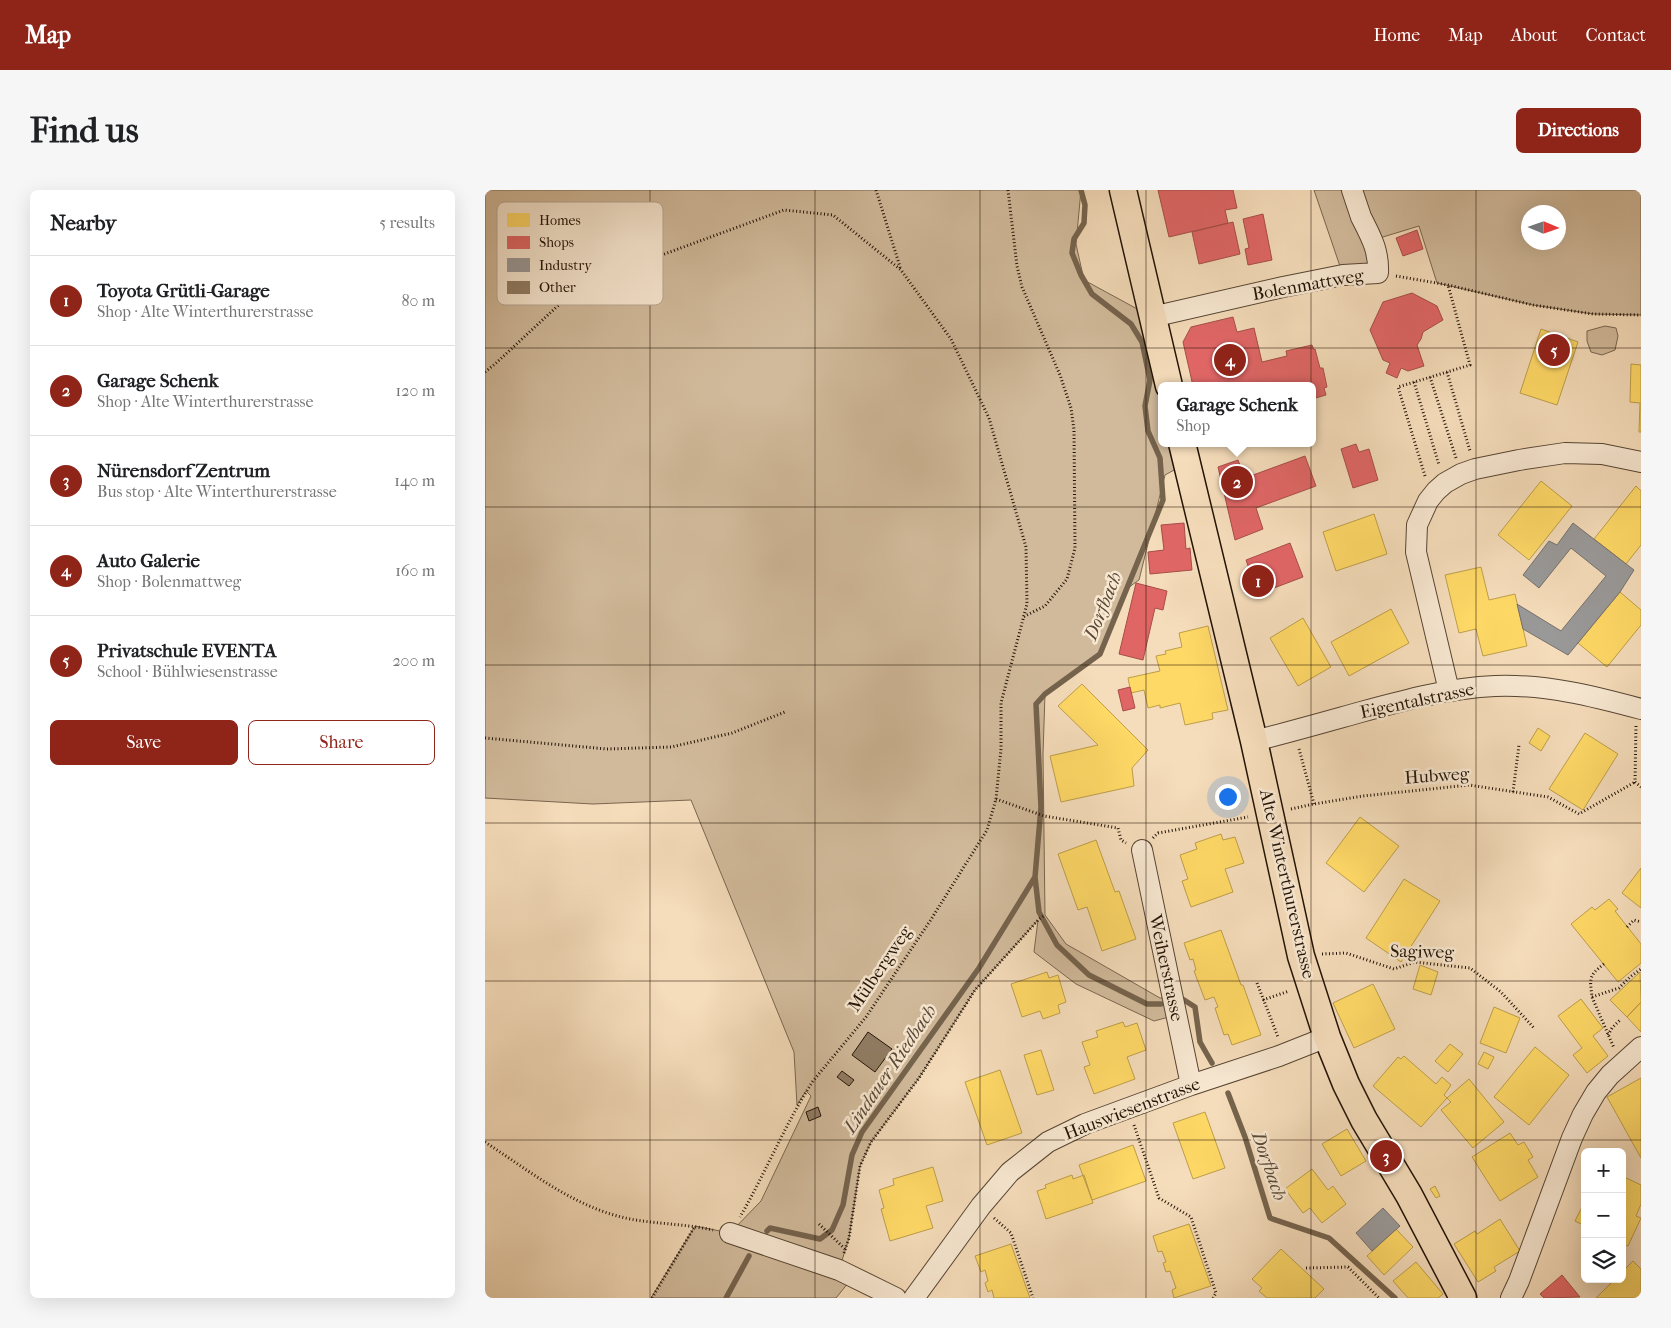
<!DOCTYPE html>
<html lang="en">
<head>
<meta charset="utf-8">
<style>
	body { margin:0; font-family:"IM FELL French Canon",serif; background:#f6f6f6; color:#202124 }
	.controls { position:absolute; right:15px; bottom:15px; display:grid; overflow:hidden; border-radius:8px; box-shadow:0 5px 20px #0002 }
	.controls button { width:45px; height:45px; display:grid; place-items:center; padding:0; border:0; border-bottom:1px solid #e0e0e0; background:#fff; color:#202124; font:25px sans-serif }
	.compass { position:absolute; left:1036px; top:15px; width:45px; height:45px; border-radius:50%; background:#fff; box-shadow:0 5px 20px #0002; rotate:92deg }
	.you { position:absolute; left:742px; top:606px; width:18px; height:18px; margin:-12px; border:4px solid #fff; border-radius:50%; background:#1a73e8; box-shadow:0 0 0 8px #1a73e833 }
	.badge { display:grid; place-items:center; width:32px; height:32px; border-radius:50%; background:#8f2418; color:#fff; font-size:16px; font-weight:700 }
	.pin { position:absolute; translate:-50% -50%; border:2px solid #fff; box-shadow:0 1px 5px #0006 }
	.popup { position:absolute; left:673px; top:192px; width:158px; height:65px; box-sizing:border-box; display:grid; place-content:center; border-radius:8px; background:#fff; filter:drop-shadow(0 1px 4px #0005); font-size:16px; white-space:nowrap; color:#757577 }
	.popup b { font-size:19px; color:#202124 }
	.popup::after { content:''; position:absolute; left:50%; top:100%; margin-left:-10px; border:10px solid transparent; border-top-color:#fff }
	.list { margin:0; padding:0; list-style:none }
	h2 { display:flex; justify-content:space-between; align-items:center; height:65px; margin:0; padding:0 20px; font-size:21px }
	h2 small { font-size:16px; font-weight:400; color:#757577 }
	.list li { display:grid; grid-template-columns:32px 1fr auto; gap:15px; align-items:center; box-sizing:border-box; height:90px; padding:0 20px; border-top:1px solid #e0e0e0 }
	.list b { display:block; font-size:19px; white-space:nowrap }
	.list p { margin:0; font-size:16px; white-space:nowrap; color:#757577 }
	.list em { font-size:16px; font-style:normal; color:#757577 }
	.actions { display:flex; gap:10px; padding:15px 20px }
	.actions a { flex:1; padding:11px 0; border:1px solid #8f2418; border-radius:8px; text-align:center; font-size:18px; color:#8f2418 }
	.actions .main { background:#8f2418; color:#fff }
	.icon { flex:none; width:28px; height:28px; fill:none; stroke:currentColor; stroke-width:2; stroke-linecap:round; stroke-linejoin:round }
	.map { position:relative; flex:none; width:1156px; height:1108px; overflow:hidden; border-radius:8px }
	header { display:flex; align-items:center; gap:30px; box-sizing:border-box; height:70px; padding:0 25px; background:#8f2418; color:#fff }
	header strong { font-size:24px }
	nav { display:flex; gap:28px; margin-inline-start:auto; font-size:18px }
	.intro { display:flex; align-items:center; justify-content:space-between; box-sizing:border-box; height:120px; padding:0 30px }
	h1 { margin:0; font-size:35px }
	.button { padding:12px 22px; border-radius:8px; background:#8f2418; color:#fff; font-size:18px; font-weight:700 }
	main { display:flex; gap:30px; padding:0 30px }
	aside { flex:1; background:#fff; border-radius:8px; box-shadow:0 5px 20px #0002 }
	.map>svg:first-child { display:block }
	.green { fill:#d1ba9b; stroke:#7a6650; fill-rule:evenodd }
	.homes { fill:#ffd966; stroke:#bd9e49 }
	.shops { fill:#e06666; stroke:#a74d49 }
	.industry { fill:#999; stroke:#75716d }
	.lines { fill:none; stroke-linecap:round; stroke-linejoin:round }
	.stream { stroke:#75634d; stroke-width:5.5 }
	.building { fill:#907c64; stroke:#221306 }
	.minor-casing { stroke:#574533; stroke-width:22 }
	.major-casing { stroke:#221306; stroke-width:29 }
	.path { stroke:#221306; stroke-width:3; stroke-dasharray:1 2.5; stroke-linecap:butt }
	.minor { stroke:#f8e8d2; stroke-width:20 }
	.major { stroke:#f5dcba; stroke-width:26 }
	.grid { fill:none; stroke:#221306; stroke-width:1; stroke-opacity:0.55 }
	.labels { text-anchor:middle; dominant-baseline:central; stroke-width:5; stroke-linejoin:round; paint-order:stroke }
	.street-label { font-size:18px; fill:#221306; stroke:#f8e8d2 }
	.water-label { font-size:19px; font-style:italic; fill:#5a4836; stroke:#f8e8d2 }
	.key { fill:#f8e8d2; stroke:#b8a895; stroke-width:1 }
	.key-label { font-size:14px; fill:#221306 }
</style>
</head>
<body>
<header>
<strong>Map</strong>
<nav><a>Home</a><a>Map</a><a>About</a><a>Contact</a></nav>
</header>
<div class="intro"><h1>Find us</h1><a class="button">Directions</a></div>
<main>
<aside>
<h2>Nearby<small>5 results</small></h2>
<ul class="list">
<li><span class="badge">1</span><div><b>Toyota Grütli-Garage</b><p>Shop · Alte Winterthurerstrasse</p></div><em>80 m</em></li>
<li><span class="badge">2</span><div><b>Garage Schenk</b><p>Shop · Alte Winterthurerstrasse</p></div><em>120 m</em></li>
<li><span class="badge">3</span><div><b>Nürensdorf Zentrum</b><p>Bus stop · Alte Winterthurerstrasse</p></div><em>140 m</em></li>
<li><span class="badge">4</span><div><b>Auto Galerie</b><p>Shop · Bolenmattweg</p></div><em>160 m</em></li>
<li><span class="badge">5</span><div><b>Privatschule EVENTA</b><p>School · Bühlwiesenstrasse</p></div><em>200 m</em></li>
</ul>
<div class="actions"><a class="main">Save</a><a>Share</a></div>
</aside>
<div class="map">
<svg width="1156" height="1108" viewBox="0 0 1156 1108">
	<rect width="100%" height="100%" fill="#f5dcba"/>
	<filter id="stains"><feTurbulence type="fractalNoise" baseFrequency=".004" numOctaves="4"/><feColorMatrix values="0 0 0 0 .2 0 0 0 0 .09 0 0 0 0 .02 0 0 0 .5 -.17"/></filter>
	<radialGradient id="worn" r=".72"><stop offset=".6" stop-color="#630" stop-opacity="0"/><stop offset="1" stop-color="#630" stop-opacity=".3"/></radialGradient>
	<path class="green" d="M0,0H596L591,54L599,90L667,127L677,196V253H697L702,273L680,285L654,390L640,400L615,464L560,504L558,564L560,725L581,754L675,808H680L684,827L669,831L591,794L549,762L553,730L490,800L434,888L386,952L375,976L364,1048L354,1080L368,1087L351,1108H166L210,1036L245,1043L276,1011L326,906L321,901L312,915L309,862L206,610L108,614L0,608Z
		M829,0H1156V125L1108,124L1048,115L952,93L934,36L888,50L893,83L858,85ZM1044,22H1074V52H1044Z
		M1120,136L1131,138L1133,146L1130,160L1117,165L1106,162L1102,151V141Z"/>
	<path class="homes" d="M1056,139L1093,152L1072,215L1035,203Z
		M1146,174L1156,175V242H1154L1155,213L1145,212Z
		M1056,291L1087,316L1044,370L1013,345Z
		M1151,296L1156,301V355L1141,374L1109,349Z
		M889,324L902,364L851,381L838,342Z
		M996,377L1004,410L1030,404L1042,456L998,466L991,439L974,443L960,385Z
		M1135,402L1156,420V435L1122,477L1093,453Z
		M906,419L924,453L864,486L846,452Z
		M818,428L846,477L813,496L785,448Z
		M723,436L743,520L727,523L728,529L700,535L695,513L675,518V515L663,518L659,500L646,503L643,488L675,481L671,466L681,464L680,461L697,457L694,443Z
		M597,494L663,560L647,578L649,596L576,612L565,566L613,555L573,516Z
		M1053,538L1065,546L1056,561L1044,553Z
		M1100,543L1133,564L1098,620L1064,599Z
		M875,627L914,656L879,702L841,673Z
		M736,644L738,650L750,647L759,673L740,679L748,702L706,717L697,691L703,689L695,665L712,659L710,653Z
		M611,650L630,702L634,701L651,749L617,761L602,717L593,720L573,664Z
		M1156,678V718L1137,703Z
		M919,689L955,711L916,772L881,748Z
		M1124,709L1133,719L1130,721L1156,754V773L1133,792L1086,734L1107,717L1110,720Z
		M736,740L756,795H758L776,845L747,855L743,844L739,845L730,818L733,817L729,807L720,810L709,781L711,780L708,769L705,770L699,753Z
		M935,775L953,782L946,805L928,799Z
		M562,782L564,788L573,785L581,812L573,815L575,823L558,829L555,821L537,827L526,794Z
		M1155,782L1156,812L1142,827L1125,810Z
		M888,794L910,839L869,858L848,813Z
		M1096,809L1118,838L1108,846L1123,866L1102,883L1088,865L1097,858L1073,826Z
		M1156,812V842L1142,827Z
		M1009,817L1035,828L1021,863L995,853Z
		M638,832L640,837L652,833L661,860L642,867L650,889L609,904L599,877L605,875L597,852L613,847L611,841Z
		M965,854L978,864L963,882L950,871Z
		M1050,857L1084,885L1044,935L1009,907Z
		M556,860L569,900L552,905L539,865Z
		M999,862L1009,867L1003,879L993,874Z
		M919,866L951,894L957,887L966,895L959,905L962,908L936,937L888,896L913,867L916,869Z
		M515,880L537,943L502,955L480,892Z
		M1156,888V968L1122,907Z
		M984,889L1019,932L988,958L956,920L966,912L962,908Z
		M720,922L740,978L708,989L688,933Z
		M862,939L881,971L856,986L837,954Z
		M1025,943L1033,955L1039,952L1048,967L1043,970L1053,987L1015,1011L987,967Z
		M648,955L661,991L607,1010L594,975Z
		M448,977L458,1011L441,1016L448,1038L405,1051L396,1019L399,1018L394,1000L409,995L408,989Z
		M827,979L843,1000L848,996L861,1014L837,1033L825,1018L818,1023L800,999Z
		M587,985L588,989L599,985L608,1013L561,1029L552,1001L561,998L560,995Z
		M1137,986L1156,995V1014L1151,1026L1156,1028L1143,1056L1137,1054Z
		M950,996L955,1006L951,1008L945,999Z
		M1100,1011V1036L1090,1031Z
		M1015,1029L1035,1061L1009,1077L1011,1081L993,1092L969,1054L990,1041L992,1044Z
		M704,1034L726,1096L689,1108L687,1100L691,1098L685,1081L681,1082L678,1073L681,1072L677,1061L673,1062L668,1046Z
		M911,1039L928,1057L899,1085L882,1066Z
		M526,1054L545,1108H509L507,1100L503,1102L500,1093L503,1091L500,1080L496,1082L490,1066Z
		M796,1059L839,1099L830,1108H782L774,1101L777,1098L767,1089Z
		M1148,1071L1156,1079V1108H1111L1130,1089H1137V1082Z
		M931,1072L958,1104L953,1108H923L908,1091Z"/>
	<path class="shops" d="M673,0H748L752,18L740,20L743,33L684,47Z
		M778,24L787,70L763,75L760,59L764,58L758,29Z
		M748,32L755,64L714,74L707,42Z
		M932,40L938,59L918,66L911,48Z
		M927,103L952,116L958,130L938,142L936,149L932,155L939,176L923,181L916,178L912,188L901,183L905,173L898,170L885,140L898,112Z
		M748,127L752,142L769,138L777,172L802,166L801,161L827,155L829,160L830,159L835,178H838L842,197L839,198L841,205L827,209V196H708L698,152L706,137Z
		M871,254L874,262L884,259L893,290L868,298L856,259Z
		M820,266L831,296L771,318L778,339L750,350L733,277L753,270L760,288Z
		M699,333L701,359L705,358L707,380L665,384L663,362L679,360L676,335Z
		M805,353L818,387L773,404L761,370Z
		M651,393L682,401L678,420L670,418L658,470L634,464Z
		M645,497L650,518L638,521L633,500Z
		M1077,1085L1095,1107L1059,1108L1055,1104Z"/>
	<path class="industry" d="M1088,333L1149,380L1135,402L1083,465L1038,439L1032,414L1076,441L1121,386L1086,358L1054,398L1038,385L1064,351L1072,355Z
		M898,1018L915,1036L887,1061L871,1043Z"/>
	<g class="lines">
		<path class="stream" d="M596,0L600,15L599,33L589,49L587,63L596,85L607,104L646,134L657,152L665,190L660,216L663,241L675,268L678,310L615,464L560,504L551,514L556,617L550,687L554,722L572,755L604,785L662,814H676
			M699,810L710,817L715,852L727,873
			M743,903L760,947L785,1028L844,1048L910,1108
			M282,1041L285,1038L335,1049L347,1040L358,1015L367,965L377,942L494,778L550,687
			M241,1108L264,1066"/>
	</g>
	<path class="building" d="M383,842L407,859L390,882L367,865Z
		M357,881L369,890L364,896L352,887Z
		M333,917L336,926L324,931L321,922Z"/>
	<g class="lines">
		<defs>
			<path id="minor" d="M667,127L798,97L858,85L893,83C894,60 886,47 876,27C873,18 870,9 867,0
				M964,501L931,362L932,335L943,311L951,301L960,293L976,284L990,279L1034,270L1080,263L1117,264L1156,272
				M769,551C805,542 840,532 876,522C920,510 964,498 1010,496C1060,494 1108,506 1156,519
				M657,660L706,895
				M245,1043L354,1080L411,1108
				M429,1108L496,1016L525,982L563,952L600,934L706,895L794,866L842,847
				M1026,1108L1034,1091L1087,948L1098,924L1111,902L1125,885L1156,857"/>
			<path id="major" d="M638,0L684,196
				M697,253L769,551L816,766L842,847L861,894L879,930L924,1005L978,1108"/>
		</defs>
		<use href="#minor" class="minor-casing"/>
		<use href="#major" class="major-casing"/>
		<path class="path" d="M391,0L416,80
			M523,0L532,76L537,97L575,185L586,218L589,240L590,358L582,389L560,416L538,427
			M911,86L963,95L1048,115L1108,124L1156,125
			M0,182L10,174L78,111L155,73L299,20L348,25L416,80L466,149L504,228L541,357L542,414L516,513V559L511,609L502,640L445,731L381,827L328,891C300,934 281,982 255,1027
			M962,182L985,261
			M945,187L971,268
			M929,192L954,275
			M940,286L913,197L985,175L963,95
			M1151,536L1150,592L1156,597
			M0,548L122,559L186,557L247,543L300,522
			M814,559L829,614
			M1028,602L1034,555
			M511,609L559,626L633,638L636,650L641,653
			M806,619L829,614L878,606L984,595L1063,607L1094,624L1150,592
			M668,648L673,643L763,627
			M1142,737L1149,730L1156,732
			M837,764L861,763L909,779L930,772L985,778L1016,802L1049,838
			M1119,774C1103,786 1105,789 1107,807L1129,858
			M772,793L793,847
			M1107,807L1134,798L1145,787L1156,779
			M778,810L804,801
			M1123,845L1127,838L1135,830
			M649,935L674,1008L706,1027L731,1103L728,1108
			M0,952C46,982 90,1018 145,1029C172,1034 201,1034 228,1040
			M509,1028L526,1043L548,1108
			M334,1034L360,1059
			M359,1063L364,1048L375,976L386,952L434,888L490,800L554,729L560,725
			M821,1078L863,1077L894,1108
			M167,1108L210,1036"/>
		<use href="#minor" class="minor"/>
		<use href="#major" class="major"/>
	</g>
	<path class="grid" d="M165,0V1108M330,0V1108M495,0V1108M661,0V1108M826,0V1108M991,0V1108M0,158H1156M0,317H1156M0,475H1156M0,633H1156M0,791H1156M0,950H1156"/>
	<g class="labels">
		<g class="street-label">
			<text transform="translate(823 95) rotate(-10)">Bolenmattweg</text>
			<text transform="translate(932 511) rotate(-12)">Eigentalstrasse</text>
			<text transform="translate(952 586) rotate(-4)">Hubweg</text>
			<text transform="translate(802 694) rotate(77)">Alte Winterthurerstrasse</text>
			<text transform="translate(937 762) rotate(1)">Sagiweg</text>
			<text transform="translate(681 778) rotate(78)">Weiherstrasse</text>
			<text transform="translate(395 779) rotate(-56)">Mülbergweg</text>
			<text transform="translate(647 919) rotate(-21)">Hauswiesenstrasse</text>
		</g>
		<g class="water-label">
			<text transform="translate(618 416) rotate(-68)">Dorfbach</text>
			<text transform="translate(405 879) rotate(-56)">Lindauer Riedbach</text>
			<text transform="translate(784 976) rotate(71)">Dorfbach</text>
		</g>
	</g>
	<rect x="12" y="12" width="166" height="103" rx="8" class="key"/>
	<rect x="22" y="23" width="23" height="14" fill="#ffd966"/>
	<rect x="22" y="46" width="23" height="13" fill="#e06666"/>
	<rect x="22" y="68" width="23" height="14" fill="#999"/>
	<rect x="22" y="91" width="23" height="13" fill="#907c64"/>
	<g class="key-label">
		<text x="54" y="35">Homes</text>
		<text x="54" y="57">Shops</text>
		<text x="54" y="80">Industry</text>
		<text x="54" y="102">Other</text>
	</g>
	<rect width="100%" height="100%" filter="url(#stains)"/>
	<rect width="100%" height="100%" fill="url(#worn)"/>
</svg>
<div class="controls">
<button>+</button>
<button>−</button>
<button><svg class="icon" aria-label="layers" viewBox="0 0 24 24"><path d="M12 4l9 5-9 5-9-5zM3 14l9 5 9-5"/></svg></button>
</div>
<svg class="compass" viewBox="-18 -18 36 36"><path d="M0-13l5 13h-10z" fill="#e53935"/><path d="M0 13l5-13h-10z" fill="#757577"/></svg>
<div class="you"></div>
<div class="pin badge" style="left:773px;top:391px">1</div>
<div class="pin badge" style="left:752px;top:292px">2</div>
<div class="popup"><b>Garage Schenk</b>Shop</div>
<div class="pin badge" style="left:901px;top:966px">3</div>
<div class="pin badge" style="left:745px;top:170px">4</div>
<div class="pin badge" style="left:1069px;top:160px">5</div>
</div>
</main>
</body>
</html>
